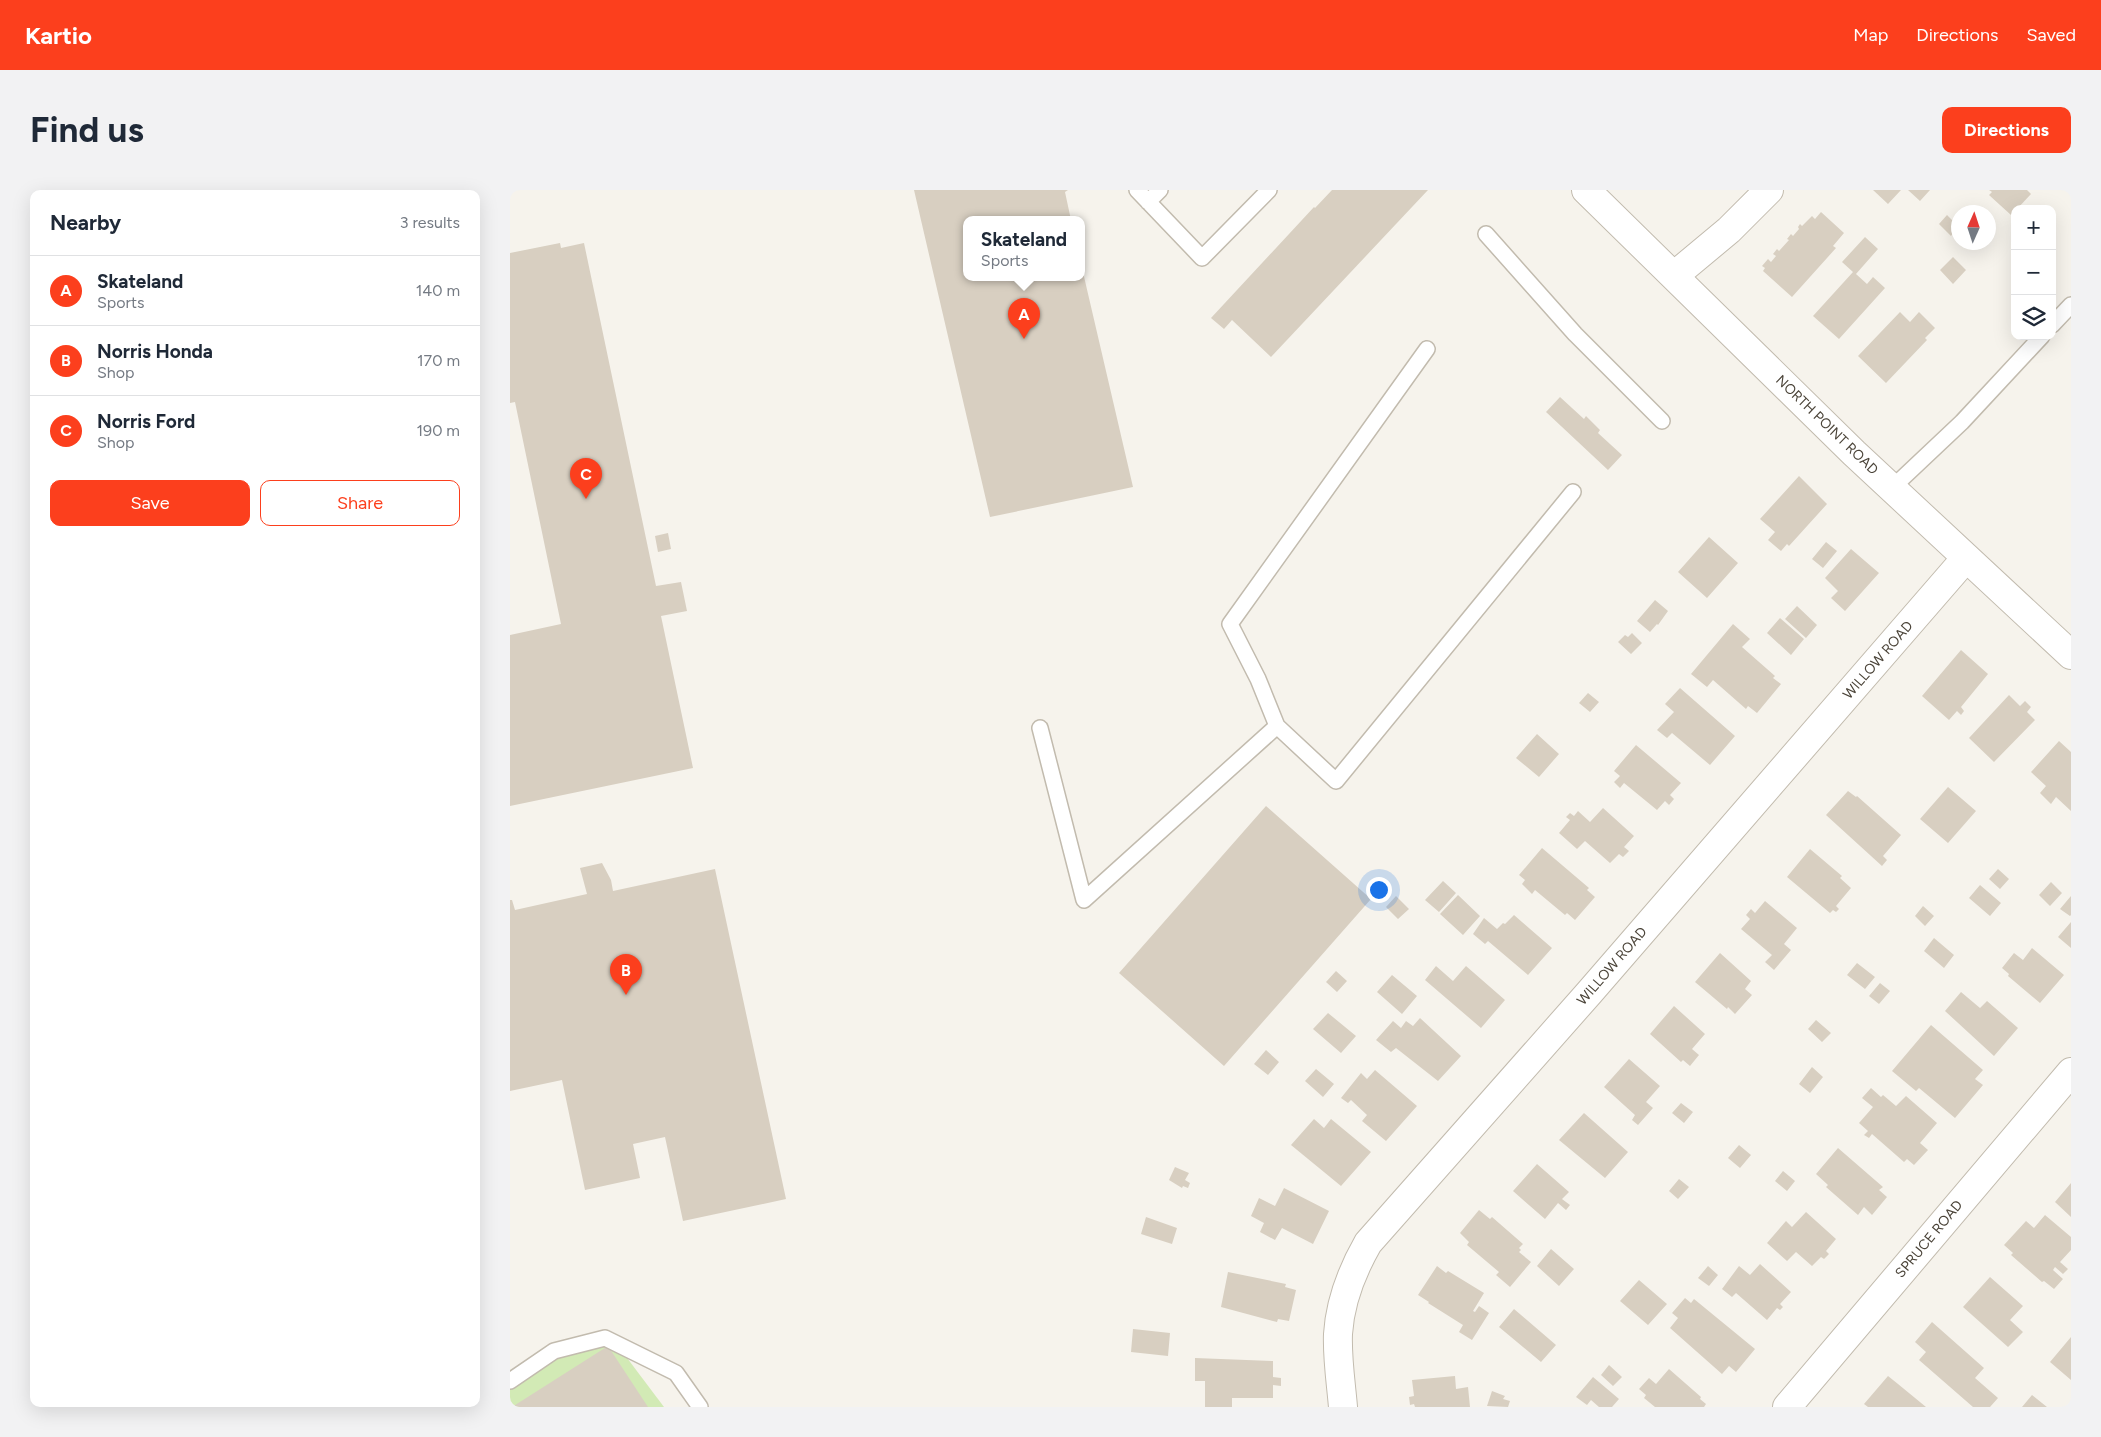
<!DOCTYPE html>
<html lang="en">
<head>
<meta charset="utf-8">
<style>
	body { margin:0; font-family:Figtree,sans-serif; background:#f2f2f3; color:#1f2937 }
	.controls { position:absolute; right:15px; top:15px; display:grid; overflow:hidden; border-radius:10px; box-shadow:0 5px 20px #0002 }
	.controls button { width:45px; height:45px; display:grid; place-items:center; padding:0; border:0; border-bottom:1px solid #e0e1e3; background:#fff; color:#1f2937; font:25px sans-serif }
	.compass { position:absolute; left:1441px; top:15px; width:45px; height:45px; border-radius:50%; background:#fff; box-shadow:0 5px 20px #0002; rotate:3deg }
	.you { position:absolute; left:868px; top:699px; width:18px; height:18px; margin:-12px; border:4px solid #fff; border-radius:50%; background:#1a73e8; box-shadow:0 0 0 8px #1a73e833 }
	.badge { display:grid; place-items:center; width:32px; height:32px; border-radius:50%; background:#fc3f1d; color:#fff; font-size:16px; font-weight:700 }
	.pin { position:absolute; translate:-50% -41px; filter:drop-shadow(0 1px 2px #0008) }
	.pin::after { content:''; position:absolute; top:26px; width:18px; height:15px; background:inherit; clip-path:polygon(0 0,100% 0,50% 100%) }
	.popup { position:absolute; left:453px; top:26px; width:122px; height:65px; box-sizing:border-box; display:grid; place-content:center; border-radius:10px; background:#fff; filter:drop-shadow(0 1px 4px #0005); font-size:16px; white-space:nowrap; color:#747a83 }
	.popup b { font-size:19px; color:#1f2937 }
	.popup::after { content:''; position:absolute; left:50%; top:100%; margin-left:-10px; border:10px solid transparent; border-top-color:#fff }
	.list { margin:0; padding:0; list-style:none }
	h2 { display:flex; justify-content:space-between; align-items:center; height:65px; margin:0; padding:0 20px; font-size:21px }
	h2 small { font-size:16px; font-weight:400; color:#747a83 }
	.list li { display:grid; grid-template-columns:32px 1fr auto; gap:15px; align-items:center; box-sizing:border-box; height:70px; padding:0 20px; border-top:1px solid #e0e1e3 }
	.list b { display:block; font-size:19px; white-space:nowrap }
	.list p { margin:0; font-size:16px; white-space:nowrap; color:#747a83 }
	.list em { font-size:16px; font-style:normal; color:#747a83 }
	.actions { display:flex; gap:10px; padding:15px 20px }
	.actions a { flex:1; padding:11px 0; border:1px solid #fc3f1d; border-radius:10px; text-align:center; font-size:18px; color:#fc3f1d }
	.actions .main { background:#fc3f1d; color:#fff }
	.icon { flex:none; width:28px; height:28px; fill:none; stroke:currentColor; stroke-width:2; stroke-linecap:round; stroke-linejoin:round }
	.map { position:relative; flex:none; width:1561px; height:1217px; overflow:hidden; border-radius:10px }
	header { display:flex; align-items:center; gap:30px; box-sizing:border-box; height:70px; padding:0 25px; background:#fc3f1d; color:#fff }
	header strong { font-size:24px }
	nav { display:flex; gap:28px; margin-inline-start:auto; font-size:18px }
	.intro { display:flex; align-items:center; justify-content:space-between; box-sizing:border-box; height:120px; padding:0 30px }
	h1 { margin:0; font-size:35px }
	.button { padding:12px 22px; border-radius:10px; background:#fc3f1d; color:#fff; font-size:18px; font-weight:700 }
	main { display:flex; gap:30px; padding:0 30px }
	aside { flex:1; background:#fff; border-radius:10px; box-shadow:0 5px 20px #0002 }
	.map>svg:first-child { display:block }
	.green { fill:#d2eab5 }
	.building { fill:#d8cfc1 }
	.lines { fill:none; stroke-linecap:round; stroke-linejoin:round }
	.service-casing { stroke:#c2bbae; stroke-width:18 }
	.minor-casing { stroke:#c2bbae; stroke-width:30 }
	.tertiary-casing { stroke:#c2bbae; stroke-width:30 }
	.service { stroke:#fff; stroke-width:15 }
	.minor { stroke:#fff; stroke-width:28 }
	.tertiary { stroke:#fff; stroke-width:28 }
	.labels { text-anchor:middle; dominant-baseline:central; stroke-width:4.5; stroke-linejoin:round; paint-order:stroke }
	.street-label { font-size:14px; fill:#4b4439; stroke:#fff }
</style>
</head>
<body>
<header>
<strong>Kartio</strong>
<nav><a>Map</a><a>Directions</a><a>Saved</a></nav>
</header>
<div class="intro"><h1>Find us</h1><a class="button">Directions</a></div>
<main>
<aside>
<h2>Nearby<small>3 results</small></h2>
<ul class="list">
<li><span class="badge">A</span><div><b>Skateland</b><p>Sports</p></div><em>140 m</em></li>
<li><span class="badge">B</span><div><b>Norris Honda</b><p>Shop</p></div><em>170 m</em></li>
<li><span class="badge">C</span><div><b>Norris Ford</b><p>Shop</p></div><em>190 m</em></li>
</ul>
<div class="actions"><a class="main">Save</a><a>Share</a></div>
</aside>
<div class="map">
<svg width="1561" height="1217" viewBox="0 0 1561 1217">
	<rect width="100%" height="100%" fill="#f6f3ec"/>
	<path class="green" d="M96,1140L154,1217H0V1190Z"/>
	<path class="building" d="M404,0H558L555,2L561,30H456V88H572V78L623,297L480,327Z
		M822,0H918L761,167L722,130L714,139L701,128L804,17L805,18Z
		M1363,0H1391L1378,14Z
		M1398,0H1420L1410,11Z
		M1479,0H1517L1521,4L1507,19H1505L1501,25L1479,5L1482,2Z
		M1311,22L1334,43L1323,56L1326,58L1282,107L1253,81L1255,78L1252,76L1258,69L1261,72L1266,66L1263,64L1267,59L1269,61L1279,50L1277,49L1281,44L1283,46L1289,39L1288,37L1290,34L1292,36L1302,26L1305,29Z
		M1437,25L1448,36L1441,46L1429,34Z
		M1355,47L1368,59L1346,84L1357,94L1363,87L1375,98L1329,149L1303,126L1343,82L1332,72Z
		M50,53L51,58L74,53L146,396L171,392L177,421L151,426L183,578L0,616V445L51,434L5,212L0,213V63Z
		M1443,67L1456,80L1443,94L1430,80Z
		M1390,122L1400,132L1409,122L1425,138L1415,148L1417,150L1376,193L1348,166Z
		M1050,207L1074,229L1076,226L1090,240L1088,243L1112,265L1098,280L1036,222Z
		M1289,286L1317,314L1279,356L1277,354L1271,361L1258,350L1265,342L1250,329Z
		M158,343L161,359L148,362L145,346Z
		M1199,347L1228,373L1197,408L1168,382Z
		M1316,352L1327,361L1313,378L1302,369Z
		M1341,359L1369,383L1335,421L1321,408L1328,401L1315,388Z
		M1145,410L1158,421L1148,435L1147,434L1140,442L1127,431Z
		M1287,416L1307,435L1296,448L1275,429Z
		M1270,428L1294,449L1281,465L1257,443Z
		M1223,434L1240,449L1232,457L1265,486L1263,488L1271,494L1247,523L1238,516L1236,519L1203,490L1197,497L1181,484Z
		M1122,443L1132,453L1121,464L1108,452L1115,445L1118,447Z
		M1451,460L1478,484L1451,517L1454,521L1451,525L1447,521L1439,530L1412,506Z
		M1170,498L1225,546L1200,575L1162,543L1157,548L1147,540L1164,522L1155,514Z
		M1078,503L1089,512L1080,522L1069,513Z
		M1499,505L1510,516L1515,511L1521,517L1517,522L1525,530L1484,572L1459,548Z
		M1027,544L1049,564L1029,587L1006,568Z
		M1549,551L1561,562V621L1546,607L1541,614L1530,603L1536,596L1521,582Z
		M1126,555L1171,593L1160,605L1164,609L1159,615L1155,611L1147,620L1114,593L1110,598L1104,592L1110,586L1104,581Z
		M1438,597L1466,621L1438,653L1410,629Z
		M1338,601L1346,607L1347,606L1391,645L1373,666L1377,670L1372,676L1316,625Z
		M756,616L861,709L714,876L609,783Z
		M1093,618L1124,646L1114,657L1119,661L1113,667L1109,664L1100,673L1075,651L1067,659L1049,643L1060,630L1056,627L1060,623L1064,626L1068,621L1080,632Z
		M1032,658L1079,698L1077,700L1085,707L1065,730L1057,723L1055,725L1025,700L1022,704L1012,694L1015,690L1009,685Z
		M1300,659L1332,686L1330,688L1341,698L1326,716L1329,719L1326,722L1323,720L1320,723L1277,687Z
		M92,673L101,690L103,701L205,679L276,1009L173,1031L155,947L123,954L130,988L75,1000L52,890L0,901V710H2L5,720L77,704L70,678Z
		M1488,679L1499,689L1490,699L1479,689Z
		M933,691L946,703L929,722L915,710Z
		M1541,692L1552,703L1540,716L1529,705Z
		M1470,695L1491,713L1480,726L1459,708Z
		M948,705L970,726L953,745L930,724Z
		M886,706L899,719L888,729L876,717Z
		M1561,706V725L1560,726L1550,719Z
		M1255,711L1287,738L1274,754L1281,760L1264,780L1255,772L1262,765L1231,739L1240,729L1236,725L1241,719L1245,723Z
		M1413,716L1424,726L1415,736L1405,726Z
		M1004,725L1042,758L1018,785L978,751L975,754L963,744L974,728L987,739L993,733L995,734Z
		M1561,732V758L1548,747Z
		M1424,748L1444,765L1434,778L1414,761Z
		M1522,758L1554,785L1530,813L1498,786L1499,784L1492,778L1504,763L1513,770Z
		M1210,763L1241,791L1235,799L1242,805L1225,824L1218,817L1217,819L1185,792Z
		M1347,773L1365,787L1355,799L1337,785Z
		M926,776L943,791L956,776L995,810L971,838L915,790Z
		M826,781L837,791L827,802L816,792Z
		M882,785L907,806L892,824L867,802Z
		M1370,793L1380,801L1369,814L1359,806Z
		M1451,802L1470,818L1477,811L1508,838L1484,866L1435,821Z
		M1164,816L1195,844L1182,859L1189,865L1180,876L1173,870L1171,872L1140,844Z
		M818,823L846,846L831,863L803,839Z
		M910,828L951,866L928,891L886,858L881,862L866,850L883,831L891,838L896,831L903,836Z
		M1306,830L1321,843L1312,852L1298,839Z
		M1421,835L1473,880L1465,889L1473,895L1445,928L1409,898L1406,901L1382,881Z
		M756,860L769,872L758,885L744,874Z
		M1119,869L1150,896L1136,912L1143,918L1128,935L1122,930L1125,925L1094,897Z
		M1302,877L1313,887L1300,903L1289,894Z
		M806,879L824,894L813,907L795,891Z
		M865,880L907,916L876,951L852,931L857,925L841,910L838,913L831,908L851,883L857,889Z
		M1361,898L1371,907L1373,905L1386,916L1396,906L1427,933L1410,953L1418,960L1404,975L1397,969L1394,972L1362,944L1359,948L1354,945L1358,941L1349,933L1363,917L1352,908Z
		M1171,913L1183,922L1174,933L1162,923Z
		M1074,923L1118,962L1095,988L1049,950Z
		M804,929L814,938L821,929L861,962L831,996L781,955Z
		M1229,955L1241,965L1230,978L1218,968Z
		M1328,958L1373,997L1369,1000L1377,1007L1362,1025L1354,1017L1348,1025L1316,997L1318,995L1306,984Z
		M1027,974L1059,1002L1052,1009L1060,1015L1056,1020L1048,1013L1035,1029L1003,1001Z
		M665,977L679,983L675,990L680,993L678,998L673,996L672,998L659,990Z
		M1273,981L1285,991L1277,1001L1265,991Z
		M1169,989L1179,997L1168,1009L1159,1001Z
		M1561,993V1027L1545,1012Z
		M774,998L819,1021L803,1054L772,1038L765,1050L750,1042L754,1033L741,1026L749,1008L765,1016Z
		M969,1020L980,1029L982,1027L1013,1054L1009,1058L1011,1060L1009,1062L1021,1072L1000,1097L986,1085L989,1082L957,1055L959,1052L950,1043Z
		M1296,1022L1326,1049L1316,1061L1319,1064L1314,1069L1311,1067L1302,1076L1286,1062L1277,1071L1257,1053L1276,1031L1282,1037Z
		M1535,1025L1561,1047V1060L1550,1072L1558,1079L1553,1084L1545,1077L1543,1080L1553,1089L1544,1099L1534,1091L1532,1092L1501,1065L1503,1063L1494,1055L1516,1031L1524,1038Z
		M636,1027L667,1038L662,1054L631,1044Z
		M1041,1059L1064,1079L1049,1096L1027,1076Z
		M1250,1074L1281,1102L1270,1114L1273,1117L1270,1120L1267,1118L1257,1130L1226,1103L1222,1107L1212,1099L1229,1076L1240,1085Z
		M927,1076L936,1083L938,1081L974,1103L963,1121L965,1122L969,1116L979,1123L962,1150L949,1142L953,1135L918,1113L919,1112L908,1105Z
		M1198,1076L1208,1085L1199,1096L1188,1088Z
		M718,1082L776,1094L775,1097L786,1100L779,1131L768,1129L767,1132L711,1117Z
		M1480,1087L1513,1116L1500,1130L1513,1142L1498,1157L1453,1117Z
		M1129,1090L1157,1114L1138,1135L1110,1111Z
		M1175,1108L1181,1113L1184,1109L1245,1159L1226,1182L1219,1176L1212,1184L1160,1138L1168,1128L1162,1123Z
		M1004,1119L1046,1155L1031,1172L989,1137Z
		M1422,1132L1474,1178L1465,1188L1488,1208L1480,1217H1463L1409,1170L1416,1162L1405,1152Z
		M623,1139L660,1143L658,1166L621,1162Z
		M1561,1147V1190L1540,1172Z
		M98,1156L138,1217H2Z
		M685,1168L763,1171V1187L771,1188V1196L763,1195V1208H722V1217H695V1191H685Z
		M1099,1175L1112,1187L1103,1196L1091,1185Z
		M1159,1179L1191,1207L1190,1209L1196,1214L1194,1217H1145L1134,1208L1136,1205L1129,1199L1139,1188L1146,1194Z
		M945,1186L946,1199L958,1197L960,1217H905L904,1214L900,1215L899,1207L904,1206L902,1190Z
		M1378,1186L1388,1194L1416,1217H1358L1354,1214Z
		M1083,1187L1109,1209L1102,1217H1089L1081,1210L1077,1215L1066,1207Z
		M982,1201L995,1206L993,1209L1000,1211L998,1217L977,1216Z
		M1522,1205L1537,1217H1512Z"/>
	<g class="lines">
		<defs>
			<path id="service" d="M627,0L692,68L759,0
				M638,12L650,0
				M976,44L1065,144L1152,231
				M1542,135L1561,115
				M1382,298L1452,232L1532,146
				M767,536L826,591L1063,302
				M530,538L574,710L767,536L748,489L720,434L917,159
				M0,1191L44,1161L95,1148L166,1183L190,1217"/>
			<path id="minor" d="M1165,85L1219,40L1259,0
				M833,1217C831,1193 827,1168 828,1144C830,1112 842,1081 858,1053L1079,803L1456,368
				M1277,1217L1561,882"/>
			<path id="tertiary" d="M1076,0L1344,263L1561,465"/>
		</defs>
		<use href="#service" class="service-casing"/>
		<use href="#minor" class="minor-casing"/>
		<use href="#tertiary" class="tertiary-casing"/>
		<use href="#service" class="service"/>
		<use href="#minor" class="minor"/>
		<use href="#tertiary" class="tertiary"/>
	</g>
	<g class="labels">
		<g class="street-label">
			<text transform="translate(1317 235) rotate(44)">NORTH POINT ROAD</text>
			<text transform="translate(1368 470) rotate(-49)">WILLOW ROAD</text>
			<text transform="translate(1102 776) rotate(-49)">WILLOW ROAD</text>
			<text transform="translate(1419 1049) rotate(-50)">SPRUCE ROAD</text>
		</g>
	</g>
</svg>
<div class="controls">
<button>+</button>
<button>−</button>
<button><svg class="icon" aria-label="layers" viewBox="0 0 24 24"><path d="M12 4l9 5-9 5-9-5zM3 14l9 5 9-5"/></svg></button>
</div>
<svg class="compass" viewBox="-18 -18 36 36"><path d="M0-13l5 13h-10z" fill="#e53935"/><path d="M0 13l5-13h-10z" fill="#747a83"/></svg>
<div class="you"></div>
<div class="pin badge" style="left:514px;top:149px">A</div>
<div class="popup"><b>Skateland</b>Sports</div>
<div class="pin badge" style="left:116px;top:805px">B</div>
<div class="pin badge" style="left:76px;top:309px">C</div>
</div>
</main>
</body>
</html>
